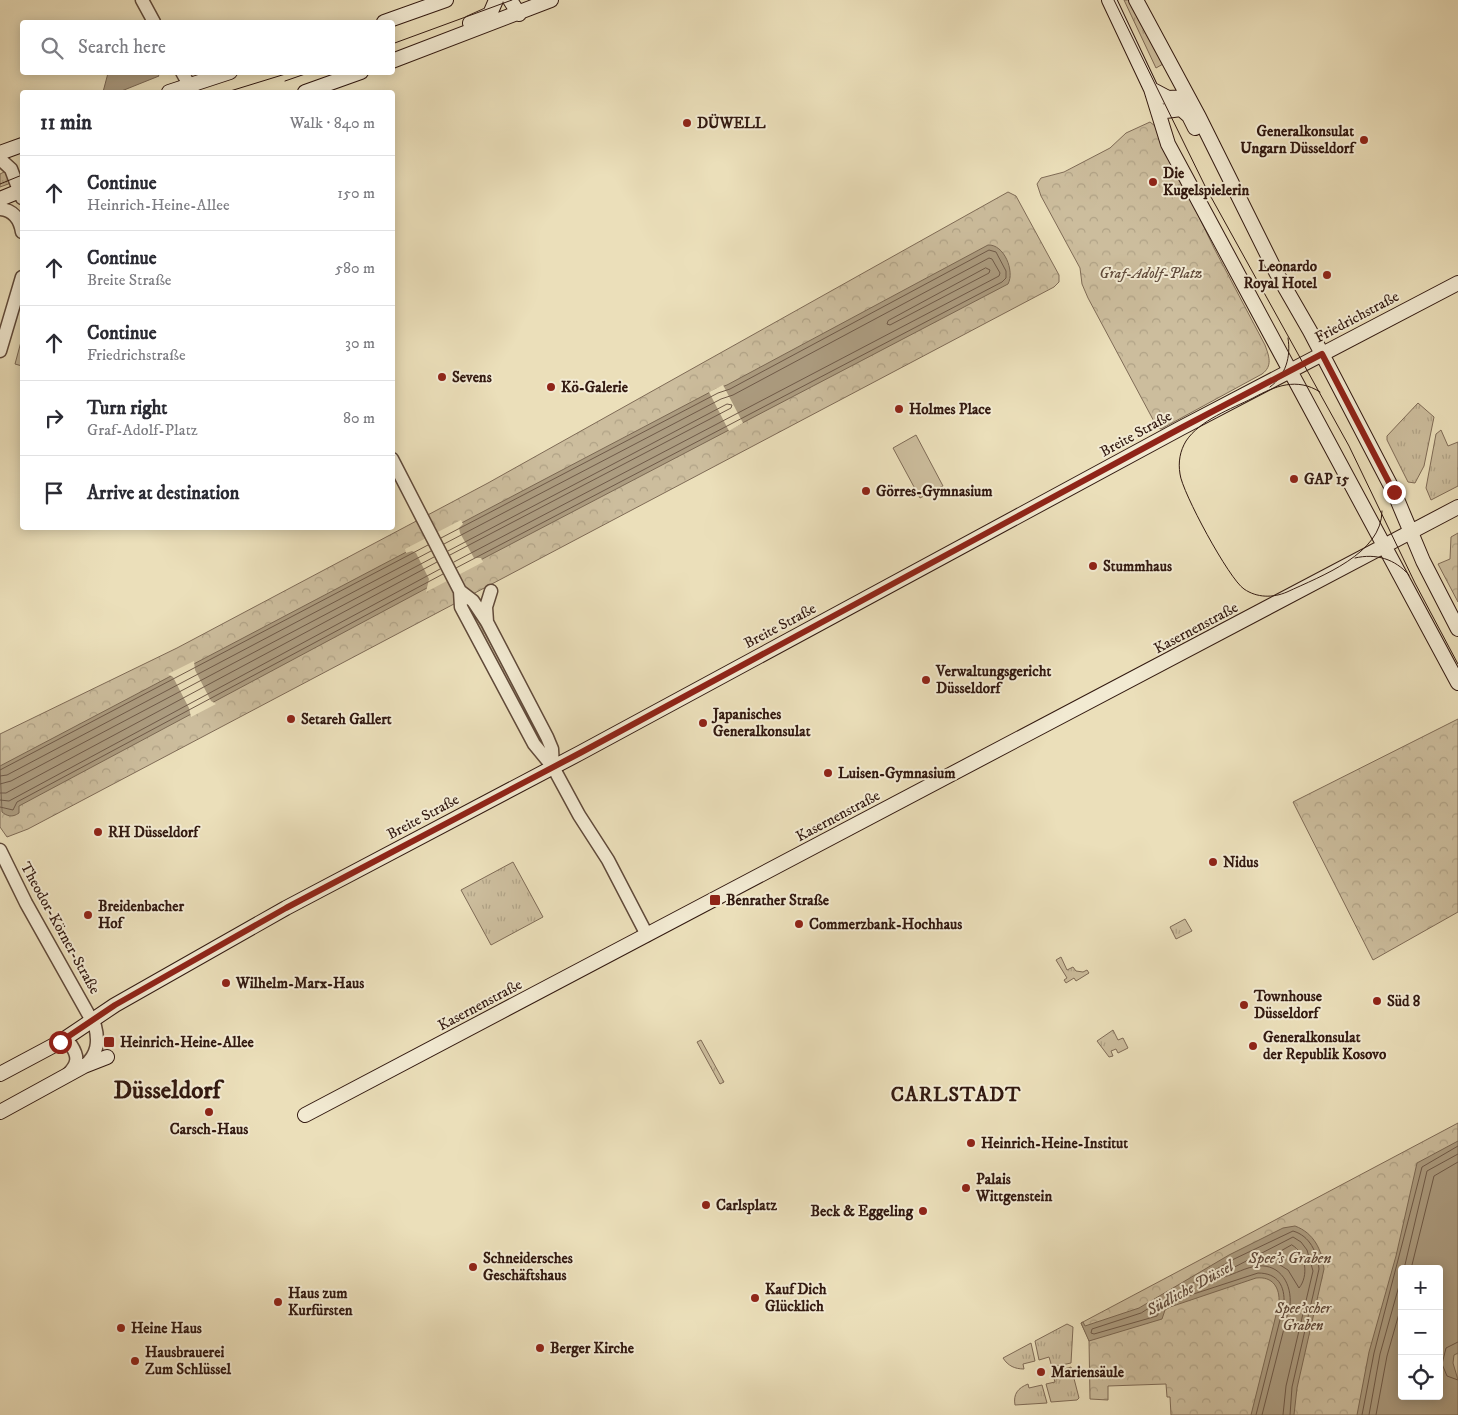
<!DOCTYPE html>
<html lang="en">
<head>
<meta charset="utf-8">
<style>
	body { margin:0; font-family:"IM FELL DW Pica",serif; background:#f7f7f7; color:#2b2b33 }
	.controls { position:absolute; right:15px; bottom:15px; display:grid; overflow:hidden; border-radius:5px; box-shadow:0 2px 12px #0003 }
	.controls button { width:45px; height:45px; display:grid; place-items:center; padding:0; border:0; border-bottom:1px solid #e1e1e2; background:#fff; color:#2b2b33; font:25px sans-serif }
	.stop { position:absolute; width:15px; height:15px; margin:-11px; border:4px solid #8f2418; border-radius:50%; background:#fff }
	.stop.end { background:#8f2418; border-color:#fff; box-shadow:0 1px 5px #0008 }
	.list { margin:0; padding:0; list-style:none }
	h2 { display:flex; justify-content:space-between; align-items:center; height:65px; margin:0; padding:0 20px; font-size:21px }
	h2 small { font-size:16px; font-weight:400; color:#7c7c81 }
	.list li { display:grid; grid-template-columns:32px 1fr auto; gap:15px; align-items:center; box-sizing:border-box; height:75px; padding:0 20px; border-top:1px solid #e1e1e2 }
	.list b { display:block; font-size:19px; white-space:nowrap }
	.list p { margin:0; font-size:16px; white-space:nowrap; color:#7c7c81 }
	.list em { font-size:16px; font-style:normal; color:#7c7c81 }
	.icon { flex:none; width:28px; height:28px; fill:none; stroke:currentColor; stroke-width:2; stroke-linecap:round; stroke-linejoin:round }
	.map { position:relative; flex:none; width:1458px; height:1415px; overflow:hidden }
	.search { position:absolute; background:#fff; box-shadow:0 2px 12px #0003; left:20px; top:20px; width:375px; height:55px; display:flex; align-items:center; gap:12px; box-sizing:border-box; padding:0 18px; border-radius:5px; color:#7c7c81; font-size:19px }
	.panel { position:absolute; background:#fff; box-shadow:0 2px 12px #0003; left:20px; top:90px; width:375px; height:440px; border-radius:5px }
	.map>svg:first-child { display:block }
	.grass { fill:url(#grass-tufts); stroke:#7f6b56 }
	.park { fill:url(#park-crowns); stroke:#7f6b56; fill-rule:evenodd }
	.pitch { fill:#ccbd9d; stroke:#7f6b56 }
	.water { fill:#ac9c80; stroke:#7b6853; fill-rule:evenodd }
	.pier { fill:#ebdfba }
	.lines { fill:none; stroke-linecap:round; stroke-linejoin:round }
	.shore { stroke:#6f5a48; stroke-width:1 }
	.tertiary-casing { stroke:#604a3a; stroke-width:15 }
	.secondary-casing { stroke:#321910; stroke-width:16 }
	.tertiary { stroke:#f2ead2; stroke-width:12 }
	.secondary { stroke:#f2ead2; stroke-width:14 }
	.tram { stroke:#321910; stroke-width:1 }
	.route { stroke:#8f2418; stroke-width:6 }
	.poi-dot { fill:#8f2418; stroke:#f2ead2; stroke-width:2 }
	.labels { text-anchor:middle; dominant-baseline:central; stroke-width:4; stroke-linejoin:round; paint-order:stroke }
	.poi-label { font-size:15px; font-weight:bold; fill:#321910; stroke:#f2ead2; text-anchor:start }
	.park-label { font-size:15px; font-style:italic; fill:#604a3a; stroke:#f2ead2 }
	.street-label { font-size:15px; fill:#321910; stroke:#f2ead2 }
	.water-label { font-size:16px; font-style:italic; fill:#634d3d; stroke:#f2ead2 }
	.district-label { font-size:20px; font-weight:bold; letter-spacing:1px; fill:#321910; stroke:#f2ead2 }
	.town-label { font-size:25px; font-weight:bold; fill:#321910; stroke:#f2ead2 }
</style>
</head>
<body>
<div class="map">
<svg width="1458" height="1415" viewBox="0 0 1458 1415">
	<defs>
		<pattern id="grass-tufts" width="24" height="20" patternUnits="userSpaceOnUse" patternTransform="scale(1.25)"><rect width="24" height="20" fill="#ccbd9d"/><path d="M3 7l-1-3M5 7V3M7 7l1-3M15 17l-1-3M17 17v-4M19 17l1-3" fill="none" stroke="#b0a286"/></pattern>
		<pattern id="park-crowns" width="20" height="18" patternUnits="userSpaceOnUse" patternTransform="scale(1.25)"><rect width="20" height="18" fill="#ccbd9d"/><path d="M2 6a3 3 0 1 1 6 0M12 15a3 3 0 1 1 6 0" fill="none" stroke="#b0a286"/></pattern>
	</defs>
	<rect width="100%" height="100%" fill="#ebdfba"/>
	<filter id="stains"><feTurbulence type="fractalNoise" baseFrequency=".004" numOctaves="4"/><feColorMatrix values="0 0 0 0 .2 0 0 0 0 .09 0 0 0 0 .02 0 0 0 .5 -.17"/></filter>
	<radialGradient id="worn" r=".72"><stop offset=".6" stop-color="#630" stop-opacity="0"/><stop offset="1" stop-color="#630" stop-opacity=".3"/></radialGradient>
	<path class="grass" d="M1124,0H1129L1163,64L1156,68Z
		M6,171L11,183L0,187V174Z
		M22,338V366L15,364Z
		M1418,403L1434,417L1424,466L1415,483L1408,482L1387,440V436Z
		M1441,430L1448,446L1458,442V486L1431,500L1426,488L1436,434Z
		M472,610L550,751L547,755L470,612Z
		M513,862L543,917L491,945L461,890Z
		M1185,919L1192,931L1176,939L1170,927Z
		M1061,957L1067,970L1073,967L1076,971L1083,972L1087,970L1089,973L1076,981L1074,978L1066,983L1064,980L1067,978L1056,960Z
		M1113,1030L1118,1040L1123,1038L1128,1048L1118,1053L1116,1049L1111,1051L1113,1056L1109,1057L1097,1041Z
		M701,1040L724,1082L720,1084L697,1042Z
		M1067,1324L1073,1327L1071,1363L1052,1367L1049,1357L1039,1360L1035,1341Z
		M1031,1343L1035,1361L1023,1364L1024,1369C1015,1369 1008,1366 1003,1358Z
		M1071,1367L1079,1398L1077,1400L1051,1402L1046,1384L1055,1382L1052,1372Z
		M1028,1384L1029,1388L1042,1385L1047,1403L1015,1405C1013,1394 1018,1388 1028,1384Z"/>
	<path class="park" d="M1150,122L1155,126L1214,248L1265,345C1269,356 1273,366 1262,374L1161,429L1157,427L1088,298L1082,284L1080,268L1041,196L1037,184L1041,178L1064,172L1110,148L1126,133Z
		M1008,192L1016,196L1059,275V282L1054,287L28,829L7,837L0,827V734L177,648L488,483Z
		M1458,533V602L1438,564L1450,559L1451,537Z
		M1458,719V912L1373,960L1293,802Z
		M1458,1123V1415H1171L1170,1397H1167L1166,1384L1108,1386V1400L1090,1399L1089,1340L1081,1323ZM1402,1269H1439V1396H1402Z"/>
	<path class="pitch" d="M916,435L943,486L920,498L893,448Z"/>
	<path class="water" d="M108,73H157L159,76L119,92H103Z
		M988,245C1004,244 1015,271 1008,284L425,589L19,806V813C12,818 7,816 2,812L0,766L716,389L727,385Z
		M1458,1141V1353L1454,1355L1453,1363L1458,1380V1415H1357L1369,1352L1396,1256L1417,1163ZM1402,1269H1439V1396H1402Z
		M1295,1226C1314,1233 1322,1250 1324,1269L1297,1388L1294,1415H1251L1279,1303C1280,1288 1273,1276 1256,1278L1170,1307L1165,1310L1162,1319L1089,1341L1081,1323L1083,1322L1085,1326L1139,1308L1229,1255L1283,1228Z"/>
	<path class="pier" d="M723,385L743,423L729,431L709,392Z
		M461,520L463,524L459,528L460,533L474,558H481L483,562L426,592L429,579L416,553L412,551L406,553L405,549Z
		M194,661L195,670L211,701L216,704L191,717L189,708L173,677L168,674Z"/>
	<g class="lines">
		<path class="shore" d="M986,268L990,270L989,273L890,325L887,324L888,321Z
			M441,538L718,393L730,389L989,250L996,252L1006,271V278L1002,282L456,568
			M444,544L721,399L733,395L989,258L992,259L1000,273L999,276L454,562
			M448,551L727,404L732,405L731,408L450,555
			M0,770L428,545
			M0,776L7,775L431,551
			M0,784L11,781L434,557
			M0,793H6L437,562
			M0,800L9,801L440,569
			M0,807L13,810L17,802L443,574
			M1292,1245C1306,1253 1309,1276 1299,1288L1288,1270L1269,1258Z
			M1404,1269L1427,1171L1458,1154
			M1411,1269L1434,1176L1458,1162
			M1159,1302L1163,1305L1157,1316L1094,1334L1091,1333L1092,1329L1141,1313Z
			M1458,1342L1446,1348L1442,1364L1447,1376L1458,1380
			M1256,1415L1284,1304C1285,1286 1278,1273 1258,1273L1169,1302L1166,1299L1232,1260L1293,1231C1310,1236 1317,1252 1319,1269L1292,1387L1290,1415
			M1262,1415L1290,1305C1292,1285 1281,1264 1258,1266C1246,1267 1235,1274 1224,1277L1221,1274L1293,1237L1301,1242L1307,1250L1313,1271L1286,1386L1283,1415
			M1362,1415L1374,1353L1422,1167L1458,1146
			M1369,1415L1380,1354L1402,1275
			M1376,1415L1387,1356L1402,1303"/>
		<defs>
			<path id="tertiary" d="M142,0L154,22
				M182,72L193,92
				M0,159L11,169L22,198
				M0,209C14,210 20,220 22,232
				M0,351L22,277
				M392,459L460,591L473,601L487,622L547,737L552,749L553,767
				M460,591L461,607L534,744L553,767L579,815L608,860L647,935
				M487,622L486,607L491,591
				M0,850L26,903L95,1026C99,1041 98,1055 84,1066
				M60,1042L71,1045C79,1057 78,1064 68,1074"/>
			<path id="secondary" d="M510,0L519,14
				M1109,0L1151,89L1168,144L1458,683
				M1136,0L1199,117L1276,272L1310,331L1394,492L1423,561L1458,629
				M384,22L446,0
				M470,23L490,14L496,0
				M392,61L551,0
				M1151,89L1168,98L1188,97
				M169,92L230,72
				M305,92L361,72
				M1158,112L1181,109L1189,116L1195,128
				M0,153L22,145
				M0,199L22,190
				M0,1074L60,1042L115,1005L286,908L580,753L1181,428L1458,283
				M0,1112L84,1066L107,1057
				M305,1115L1458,507"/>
		</defs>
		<use href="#tertiary" class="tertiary-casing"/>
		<use href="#secondary" class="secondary-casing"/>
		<use href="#tertiary" class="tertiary"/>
		<use href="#secondary" class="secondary"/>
		<path class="tram" d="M1114,0L1206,188L1349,446L1415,583L1458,664
			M392,44L512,0
			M285,81L311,72
			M227,92L292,72
			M0,184L22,175
			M1270,387C1286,375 1291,357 1288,338
			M1320,392C1297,377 1275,386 1253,398C1231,409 1200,420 1186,441C1180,451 1178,462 1180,474C1182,492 1229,579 1244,589C1257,598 1273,598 1287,592C1321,576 1382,554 1382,511
			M1355,558C1376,553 1395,559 1409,575"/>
	</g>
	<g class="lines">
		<path class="route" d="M60,1042L115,1005L286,908L580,753L1181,428L1322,354L1394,492"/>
	</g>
	<g class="poi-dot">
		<circle cx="687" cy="123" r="5"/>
		<circle cx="1364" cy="140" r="5"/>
		<circle cx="1153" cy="182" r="5"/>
		<circle cx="1327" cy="275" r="5"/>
		<circle cx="442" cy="377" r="5"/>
		<circle cx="551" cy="387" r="5"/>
		<circle cx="899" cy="409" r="5"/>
		<circle cx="1294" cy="479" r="5"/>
		<circle cx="866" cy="491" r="5"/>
		<circle cx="1093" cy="566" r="5"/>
		<circle cx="926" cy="680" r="5"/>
		<circle cx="291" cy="719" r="5"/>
		<circle cx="703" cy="723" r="5"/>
		<circle cx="828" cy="773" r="5"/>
		<circle cx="98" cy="832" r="5"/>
		<circle cx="1213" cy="862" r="5"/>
		<rect x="709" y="894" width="12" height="12" rx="2.5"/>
		<circle cx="88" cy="915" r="5"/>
		<circle cx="799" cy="924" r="5"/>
		<circle cx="226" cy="983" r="5"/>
		<circle cx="1377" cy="1001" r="5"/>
		<circle cx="1244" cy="1005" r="5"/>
		<rect x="103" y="1036" width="12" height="12" rx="2.5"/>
		<circle cx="1253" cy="1046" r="5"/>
		<circle cx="209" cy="1112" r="5"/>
		<circle cx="971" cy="1143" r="5"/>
		<circle cx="966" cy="1188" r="5"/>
		<circle cx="706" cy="1205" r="5"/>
		<circle cx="923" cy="1211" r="5"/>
		<circle cx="473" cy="1267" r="5"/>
		<circle cx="755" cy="1298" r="5"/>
		<circle cx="278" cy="1302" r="5"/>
		<circle cx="121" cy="1328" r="5"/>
		<circle cx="540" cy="1348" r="5"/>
		<circle cx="135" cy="1361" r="5"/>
		<circle cx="1041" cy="1372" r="5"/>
	</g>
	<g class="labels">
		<g class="poi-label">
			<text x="697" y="123">DÜWELL</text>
			<text x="1354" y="131" text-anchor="end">Generalkonsulat<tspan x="1354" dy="17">Ungarn Düsseldorf</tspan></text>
			<text x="1163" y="173">Die<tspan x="1163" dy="17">Kugelspielerin</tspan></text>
			<text x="1317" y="266" text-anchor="end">Leonardo<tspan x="1317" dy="17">Royal Hotel</tspan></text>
			<text x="452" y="377">Sevens</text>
			<text x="561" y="387">Kö-Galerie</text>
			<text x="909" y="409">Holmes Place</text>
			<text x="1304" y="479">GAP 15</text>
			<text x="876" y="491">Görres-Gymnasium</text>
			<text x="1103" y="566">Stummhaus</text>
			<text x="936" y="671">Verwaltungsgericht<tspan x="936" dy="17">Düsseldorf</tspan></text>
			<text x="713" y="714">Japanisches<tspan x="713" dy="17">Generalkonsulat</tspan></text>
			<text x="301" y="719">Setareh Gallert</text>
			<text x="838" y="773">Luisen-Gymnasium</text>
			<text x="108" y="832">RH Düsseldorf</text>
			<text x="1223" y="862">Nidus</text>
			<text x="726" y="900">Benrather Straße</text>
			<text x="98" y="906">Breidenbacher<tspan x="98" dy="17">Hof</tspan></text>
			<text x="809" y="924">Commerzbank-Hochhaus</text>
			<text x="236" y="983">Wilhelm-Marx-Haus</text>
			<text x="1254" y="996">Townhouse<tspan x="1254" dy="17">Düsseldorf</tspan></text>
			<text x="1387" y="1001">Süd 8</text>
			<text x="1263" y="1037">Generalkonsulat<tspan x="1263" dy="17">der Republik Kosovo</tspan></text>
			<text x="120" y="1042">Heinrich-Heine-Allee</text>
			<text x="209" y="1129" text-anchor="middle">Carsch-Haus</text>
			<text x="981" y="1143">Heinrich-Heine-Institut</text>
			<text x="976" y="1179">Palais<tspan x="976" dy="17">Wittgenstein</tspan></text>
			<text x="716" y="1205">Carlsplatz</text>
			<text x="913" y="1211" text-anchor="end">Beck &amp; Eggeling</text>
			<text x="483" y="1258">Schneidersches<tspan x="483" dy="17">Geschäftshaus</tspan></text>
			<text x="765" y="1289">Kauf Dich<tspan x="765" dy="17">Glücklich</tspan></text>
			<text x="288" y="1293">Haus zum<tspan x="288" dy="17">Kurfürsten</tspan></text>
			<text x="131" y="1328">Heine Haus</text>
			<text x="550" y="1348">Berger Kirche</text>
			<text x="145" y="1352">Hausbrauerei<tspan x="145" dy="17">Zum Schlüssel</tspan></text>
			<text x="1051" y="1372">Mariensäule</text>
		</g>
		<g class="park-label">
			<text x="1151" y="273">Graf-Adolf-Platz</text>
			<text x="1303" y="1308">Spee'scher<tspan x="1303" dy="17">Graben</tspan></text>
		</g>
		<g class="street-label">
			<text transform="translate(1357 317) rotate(-28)">Friedrichstraße</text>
			<text transform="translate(1136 434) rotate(-29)">Breite Straße</text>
			<text transform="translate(780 626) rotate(-28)">Breite Straße</text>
			<text transform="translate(1196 628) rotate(-28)">Kasernenstraße</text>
			<text transform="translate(838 816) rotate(-28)">Kasernenstraße</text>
			<text transform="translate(423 817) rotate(-28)">Breite Straße</text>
			<text transform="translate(60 928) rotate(61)">Theodor-Körner-Straße</text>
			<text transform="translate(480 1005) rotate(-28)">Kasernenstraße</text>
		</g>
		<g class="water-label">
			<text x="1290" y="1258">Spee's Graben</text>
			<text transform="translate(1190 1288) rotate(-29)">Südliche Düssel</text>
		</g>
		<g class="district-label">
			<text x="956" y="1095">CARLSTADT</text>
		</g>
		<g class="town-label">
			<text x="167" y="1090">Düsseldorf</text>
		</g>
	</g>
	<rect width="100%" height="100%" filter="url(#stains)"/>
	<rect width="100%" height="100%" fill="url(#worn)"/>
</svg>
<div class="controls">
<button>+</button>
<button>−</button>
<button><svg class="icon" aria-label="locate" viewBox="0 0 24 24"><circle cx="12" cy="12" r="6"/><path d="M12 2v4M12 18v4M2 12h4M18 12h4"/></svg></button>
</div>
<div class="stop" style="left:60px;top:1042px"></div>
<div class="stop end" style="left:1394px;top:492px"></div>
<div class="search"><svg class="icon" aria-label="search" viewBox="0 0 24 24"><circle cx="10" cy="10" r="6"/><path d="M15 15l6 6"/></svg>Search here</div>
<section class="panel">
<h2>11 min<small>Walk · 840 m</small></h2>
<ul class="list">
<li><svg class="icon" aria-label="ahead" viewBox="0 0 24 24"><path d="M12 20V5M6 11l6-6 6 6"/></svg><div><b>Continue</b><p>Heinrich-Heine-Allee</p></div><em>150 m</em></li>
<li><svg class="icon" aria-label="ahead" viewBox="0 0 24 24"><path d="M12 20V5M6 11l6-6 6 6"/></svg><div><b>Continue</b><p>Breite Straße</p></div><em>580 m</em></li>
<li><svg class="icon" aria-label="ahead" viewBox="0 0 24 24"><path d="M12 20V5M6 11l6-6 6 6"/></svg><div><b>Continue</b><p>Friedrichstraße</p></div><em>30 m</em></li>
<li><svg class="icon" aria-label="right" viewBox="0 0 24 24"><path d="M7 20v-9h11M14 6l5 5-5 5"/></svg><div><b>Turn right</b><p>Graf-Adolf-Platz</p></div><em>80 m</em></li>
<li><svg class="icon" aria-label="arrive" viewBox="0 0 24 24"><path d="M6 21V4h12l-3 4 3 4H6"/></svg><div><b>Arrive at destination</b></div></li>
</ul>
</section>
</div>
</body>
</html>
